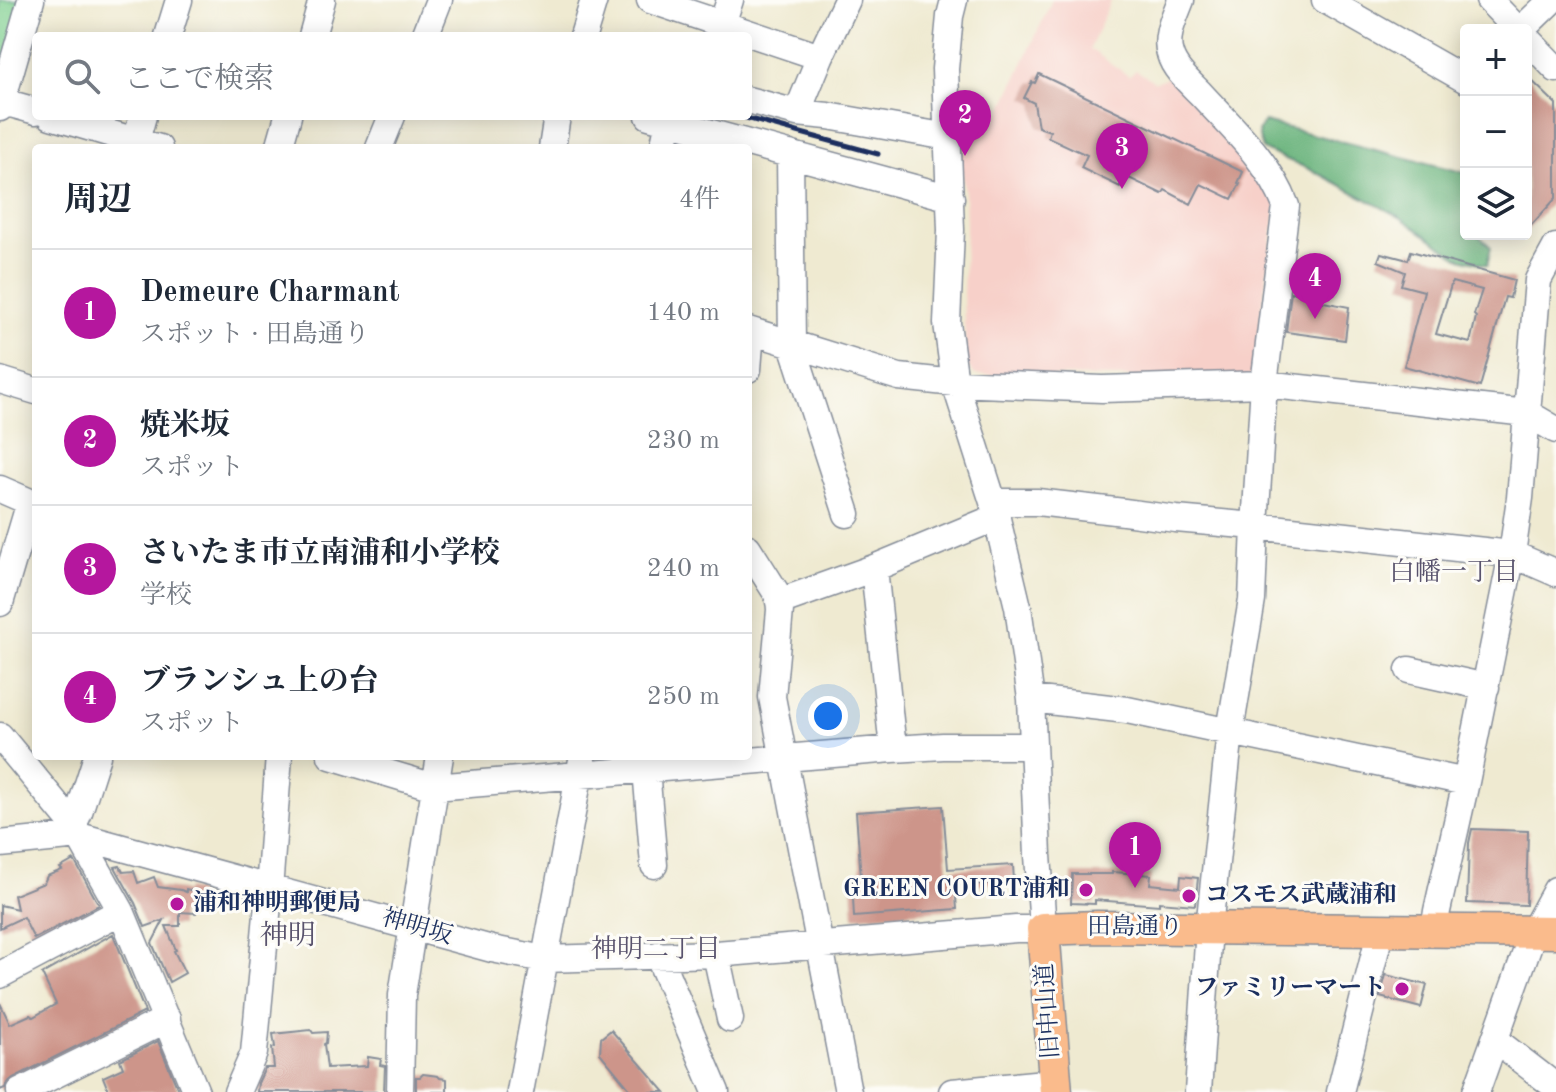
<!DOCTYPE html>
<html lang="ja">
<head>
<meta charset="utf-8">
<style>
	body { margin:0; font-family:"Old Standard TT","Noto Serif JP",serif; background:#f2f2f3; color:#1f2937 }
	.controls { position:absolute; right:24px; top:24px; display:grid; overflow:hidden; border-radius:8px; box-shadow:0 4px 20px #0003 }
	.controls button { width:72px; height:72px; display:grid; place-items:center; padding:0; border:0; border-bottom:2px solid #e0e1e3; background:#fff; color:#1f2937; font:40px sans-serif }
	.you { position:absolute; left:828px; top:716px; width:28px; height:28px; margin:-20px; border:6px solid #fff; border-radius:50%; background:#1a73e8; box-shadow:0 0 0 12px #1a73e833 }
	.badge { display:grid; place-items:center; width:52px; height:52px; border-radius:50%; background:#b5179e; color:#fff; font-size:26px; font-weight:700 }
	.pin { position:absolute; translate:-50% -66px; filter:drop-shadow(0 2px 4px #0008) }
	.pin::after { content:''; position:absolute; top:42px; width:28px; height:24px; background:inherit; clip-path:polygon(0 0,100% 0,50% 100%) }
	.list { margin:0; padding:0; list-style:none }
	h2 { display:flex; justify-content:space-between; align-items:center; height:104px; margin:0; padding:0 32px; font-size:34px }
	h2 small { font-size:26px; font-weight:400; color:#747a83 }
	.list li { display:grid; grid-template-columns:52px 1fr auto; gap:24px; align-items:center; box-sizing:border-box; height:128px; padding:0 32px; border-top:2px solid #e0e1e3 }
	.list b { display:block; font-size:30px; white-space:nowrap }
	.list p { margin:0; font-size:26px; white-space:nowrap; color:#747a83 }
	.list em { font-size:26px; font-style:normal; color:#747a83 }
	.icon { flex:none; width:44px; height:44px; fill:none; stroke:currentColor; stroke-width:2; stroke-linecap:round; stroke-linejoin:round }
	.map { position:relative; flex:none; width:1556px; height:1092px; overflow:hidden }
	.search { position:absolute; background:#fff; box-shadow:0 4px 20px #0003; left:32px; top:32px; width:720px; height:88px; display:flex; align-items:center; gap:20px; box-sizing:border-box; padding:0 28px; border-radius:8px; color:#747a83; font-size:30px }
	.panel { position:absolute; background:#fff; box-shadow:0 4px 20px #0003; left:32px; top:144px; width:720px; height:616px; border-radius:8px }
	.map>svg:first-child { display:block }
	.built { fill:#f7d0c9 }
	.green { fill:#7fcf90; stroke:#4d7f77; stroke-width:2 }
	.forest { fill:#67b27a; stroke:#41706c; stroke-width:2 }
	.building { fill:#cd958a; fill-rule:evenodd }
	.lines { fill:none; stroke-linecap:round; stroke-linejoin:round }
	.minor-casing { stroke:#858c98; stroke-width:29 }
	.major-casing { stroke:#858c98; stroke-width:35 }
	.minor { stroke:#fff; stroke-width:26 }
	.major { stroke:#fabb8c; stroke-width:32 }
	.rail { stroke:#1b2f5e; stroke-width:5 }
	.poi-dot { fill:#b5179e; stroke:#fdfcf7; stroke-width:3 }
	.labels { text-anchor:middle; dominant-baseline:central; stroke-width:6; stroke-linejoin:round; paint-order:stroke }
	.poi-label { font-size:24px; font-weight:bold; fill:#1b2f5e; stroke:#fdfcf7; text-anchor:end }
	.street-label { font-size:24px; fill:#1b2f5e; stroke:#fdfcf7 }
	.neighbourhood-label { font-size:26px; fill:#59536d; stroke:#fdfcf7 }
	.quarter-label { font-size:28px; fill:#59536d; stroke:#fdfcf7 }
</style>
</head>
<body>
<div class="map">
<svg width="1556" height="1092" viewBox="0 0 1556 1092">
	<rect width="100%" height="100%" fill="#fdfcf7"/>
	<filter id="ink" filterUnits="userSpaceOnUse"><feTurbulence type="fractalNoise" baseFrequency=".0125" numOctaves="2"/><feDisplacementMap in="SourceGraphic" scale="16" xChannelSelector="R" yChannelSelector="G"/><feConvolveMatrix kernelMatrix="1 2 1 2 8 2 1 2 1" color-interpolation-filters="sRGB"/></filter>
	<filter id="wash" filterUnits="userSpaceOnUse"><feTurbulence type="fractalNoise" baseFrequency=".006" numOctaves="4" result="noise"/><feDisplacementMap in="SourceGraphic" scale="32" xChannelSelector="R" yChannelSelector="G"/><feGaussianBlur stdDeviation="1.8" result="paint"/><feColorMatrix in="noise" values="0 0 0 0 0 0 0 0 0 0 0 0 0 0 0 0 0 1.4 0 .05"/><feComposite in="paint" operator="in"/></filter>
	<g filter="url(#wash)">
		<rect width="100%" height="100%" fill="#efead1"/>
		<path class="built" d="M1052,0H1111L1090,49L1129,76L1136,70L1155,82L1180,72L1279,186L1252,379L975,375L966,364L963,294L966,223L965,193L957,132V102L1000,114Z"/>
		<path class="green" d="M0,0H23L0,77Z"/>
		<path class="forest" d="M1264,122L1462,172L1466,175V234H1477L1491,247L1487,265L1457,257L1400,217L1316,172L1262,149L1258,132Z"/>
		<g id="blocks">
			<path class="building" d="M1039,74L1243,172L1238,183L1240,184L1232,199L1201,184L1191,204L1165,190L1162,194L1125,176L1120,187L1081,168L1087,155L1048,137L1050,131L1038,127L1034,103L1024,98L1032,82L1035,83Z
				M1526,75L1556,104V198L1526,231Z
				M1411,251L1514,280L1510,298L1505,297L1480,387L1404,366L1424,291L1401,285L1405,272L1378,261L1381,253L1408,260ZM1452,282L1482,290L1474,315L1476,317L1470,343L1436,334Z
				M1291,292L1318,298V301L1349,307L1345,340L1286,332Z
				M943,806L948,869L1013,865L1014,882L955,886L957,909L854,917L852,879L861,878L856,812Z
				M1472,829L1528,831L1526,905L1467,903L1469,843Z
				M74,860L99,905L34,939L23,917L0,928V905L17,909L14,895L44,883L47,876L62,870L60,868Z
				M120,866L123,872L134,871L138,883L154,877L158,887L181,890L186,892V889L198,892L201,909L197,910L196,913L180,912V926H166L176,950L174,951L185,973L169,982L152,943L164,920L145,927L135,903L115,867Z
				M1112,872L1151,875L1150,884L1180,887L1181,876L1198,878L1195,905L1159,902V905L1095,900V904L1071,903L1072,874H1112Z
				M113,934L145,1012L13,1078L7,1083L5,1088L0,1090V1003L10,1024L30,1015L33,1017L56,1004L42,974Z
				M1386,975L1427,985L1421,1008L1380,997Z
				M311,1030L313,1033L327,1032L326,1043L324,1044L327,1068L367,1066L368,1057L381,1059L380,1065L385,1066L384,1092H257L258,1083L265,1068H274L272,1048L275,1047L273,1034Z
				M611,1030L665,1092H632L600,1053L601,1038Z
				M158,1041L179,1092H109L103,1077L123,1068L120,1060Z
				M423,1074L438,1076L440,1078L447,1079V1092H416V1077H420Z"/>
		</g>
	</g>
	<g filter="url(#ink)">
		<use href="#blocks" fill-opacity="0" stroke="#858c98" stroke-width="2"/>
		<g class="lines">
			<defs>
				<path id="minor" d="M650,0L820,57
					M1181,0C1175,16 1164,37 1170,54C1174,69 1189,82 1200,93C1232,128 1269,161 1286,206L1264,384L1255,526L1252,600L1230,731L1209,928L1198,1092
					M1325,0L1466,80
					M1489,0L1518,30
					M1521,30L1552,0
					M168,36L179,0
					M312,36L322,0
					M425,36L439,0
					M583,36L594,0
					M718,36L730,0
					M1526,38L1556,69
					M748,100L797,113L828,116L948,137
					M0,101L36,111
					M0,108L31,0
					M797,113L820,57L847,0
					M51,116L159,148
					M649,116L951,198
					M134,148L143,116
					M279,148L288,116
					M379,148L392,116
					M552,148L557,116
					M663,148L669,121
					M790,154L792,344L847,514
					M748,330L899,377L955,383L1102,389L1264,384L1527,413L1556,430
					M748,369L751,331
					M0,380L36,391
					M0,489L30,502L0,603
					M993,502H1037L1124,512L1176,519L1255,526L1512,554L1556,573
					M748,548L779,597L780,610L772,697L848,1092
					M874,568L893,749
					M779,602L874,568L997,517
					M1409,670L1486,687
					M1031,699L1127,710L1466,782
					M0,736L71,822L121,911L196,1092
					M331,756L434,787L893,749L943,746H1032
					M646,769L654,865
					M71,822L77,817L79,812L97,756
					M0,844L79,836L492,949L544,959L716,954L1016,929H1043L1038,855L1031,699L1018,607L993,502L955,383L947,323L951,230L945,69L950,16L954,0
					M1434,930L1437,911L1466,782L1512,554L1520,498L1538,280L1556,247
					M716,954L730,1019
					M658,955L716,1092
					M0,975L121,911
					M1495,1040L1556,1087
					M20,1092L167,1019
					M237,1092L254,1053L268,904L279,756
					M400,1092L402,995L440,756
					M520,1092L582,760
					M952,1092L1055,1082
					M1340,1092L1381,929
					M1476,1092L1534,930L1556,890"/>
				<path id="major" d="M1056,1092L1043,929L1097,927L1556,932"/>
			</defs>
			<use href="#minor" class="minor-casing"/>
			<use href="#major" class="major-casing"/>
			<use href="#minor" class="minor"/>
			<use href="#major" class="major"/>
			<path class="rail" d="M739,116L878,154"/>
		</g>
	</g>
	<g class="poi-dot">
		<circle cx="1086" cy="890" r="8"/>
		<circle cx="1189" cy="896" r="8"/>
		<circle cx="177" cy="904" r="8"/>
		<circle cx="1402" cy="989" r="8"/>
	</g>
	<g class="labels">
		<g class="poi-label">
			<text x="1070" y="890">GREEN COURT浦和</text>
			<text x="1205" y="896" text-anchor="start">コスモス武蔵浦和</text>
			<text x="193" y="904" text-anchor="start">浦和神明郵便局</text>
			<text x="1386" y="989">ファミリーマート</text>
		</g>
		<g class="street-label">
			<text transform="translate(417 928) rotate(16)">神明坂</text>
			<text x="1135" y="928">田島通り</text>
			<text transform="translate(1049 1011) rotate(-94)">旧中山道</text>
		</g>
		<g class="neighbourhood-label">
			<text x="1454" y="573">白幡一丁目</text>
			<text x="656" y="950">神明二丁目</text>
		</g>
		<g class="quarter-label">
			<text x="288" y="937">神明</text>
		</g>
	</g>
</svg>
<div class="controls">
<button>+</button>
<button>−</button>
<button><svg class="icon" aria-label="layers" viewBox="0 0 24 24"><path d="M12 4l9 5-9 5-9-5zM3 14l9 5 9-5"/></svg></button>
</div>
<div class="you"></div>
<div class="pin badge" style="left:1135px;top:888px">1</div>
<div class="pin badge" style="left:965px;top:156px">2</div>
<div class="pin badge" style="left:1122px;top:189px">3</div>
<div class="pin badge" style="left:1315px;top:319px">4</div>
<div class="search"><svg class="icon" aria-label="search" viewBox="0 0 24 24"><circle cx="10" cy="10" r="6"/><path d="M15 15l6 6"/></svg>ここで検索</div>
<section class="panel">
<h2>周辺<small>4件</small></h2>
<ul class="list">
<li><span class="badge">1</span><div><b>Demeure Charmant</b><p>スポット · 田島通り</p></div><em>140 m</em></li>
<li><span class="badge">2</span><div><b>焼米坂</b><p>スポット</p></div><em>230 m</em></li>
<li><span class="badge">3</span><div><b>さいたま市立南浦和小学校</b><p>学校</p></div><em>240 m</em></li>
<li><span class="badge">4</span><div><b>ブランシュ上の台</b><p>スポット</p></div><em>250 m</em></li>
</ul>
</section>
</div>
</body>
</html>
